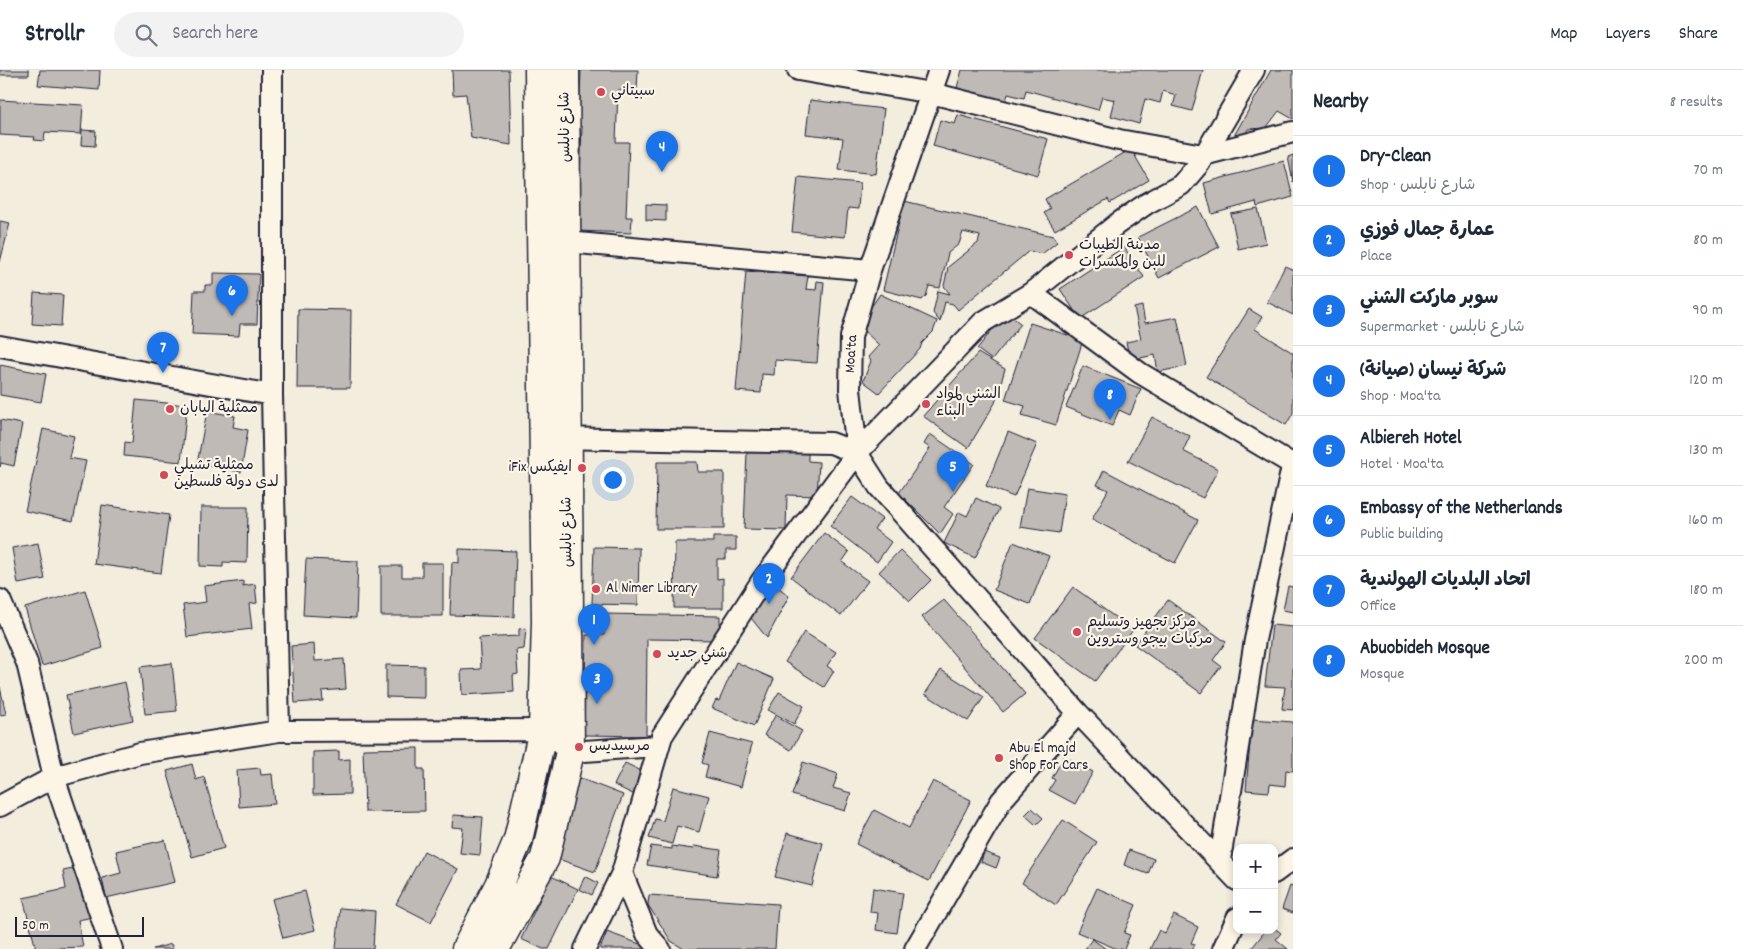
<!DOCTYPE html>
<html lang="en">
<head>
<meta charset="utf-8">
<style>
	body { margin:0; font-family:Dekko,"Playpen Sans Arabic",sans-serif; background:#f2f2f3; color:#1f2937 }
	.controls { position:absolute; right:15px; bottom:15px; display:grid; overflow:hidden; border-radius:10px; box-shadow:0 2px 8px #0003 }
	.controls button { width:45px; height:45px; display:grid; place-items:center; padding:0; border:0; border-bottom:1px solid #e0e1e3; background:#fff; color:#1f2937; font:25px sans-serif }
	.scale { position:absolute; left:15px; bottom:12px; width:129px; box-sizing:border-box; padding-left:5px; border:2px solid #22223b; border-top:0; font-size:14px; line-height:18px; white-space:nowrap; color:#22223b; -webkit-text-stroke:4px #fcf5e5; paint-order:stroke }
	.you { position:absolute; left:612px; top:409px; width:18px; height:18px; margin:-12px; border:4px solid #fff; border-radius:50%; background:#1a73e8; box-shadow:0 0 0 8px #1a73e833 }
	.badge { display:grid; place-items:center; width:32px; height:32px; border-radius:50%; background:#1a73e8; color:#fff; font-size:16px; font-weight:700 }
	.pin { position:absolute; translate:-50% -41px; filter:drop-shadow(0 1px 2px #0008) }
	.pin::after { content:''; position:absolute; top:26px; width:18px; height:15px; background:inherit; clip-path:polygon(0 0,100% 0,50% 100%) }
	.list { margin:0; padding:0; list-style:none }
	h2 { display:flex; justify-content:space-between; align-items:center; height:65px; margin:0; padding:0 20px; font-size:21px }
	h2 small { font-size:16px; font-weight:400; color:#747a83 }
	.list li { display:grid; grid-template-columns:32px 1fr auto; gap:15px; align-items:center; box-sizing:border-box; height:70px; padding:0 20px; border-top:1px solid #e0e1e3 }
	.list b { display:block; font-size:19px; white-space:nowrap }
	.list p { margin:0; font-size:16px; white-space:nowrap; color:#747a83 }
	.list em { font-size:16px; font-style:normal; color:#747a83 }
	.icon { flex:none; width:28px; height:28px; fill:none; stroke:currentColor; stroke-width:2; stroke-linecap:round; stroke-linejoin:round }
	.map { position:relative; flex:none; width:1293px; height:879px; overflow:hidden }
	header { display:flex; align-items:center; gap:30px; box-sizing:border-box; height:70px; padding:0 25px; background:#fff; border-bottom:1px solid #e0e1e3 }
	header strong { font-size:24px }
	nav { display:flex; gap:28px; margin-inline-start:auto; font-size:18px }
	.search { width:350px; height:45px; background:#f2f2f3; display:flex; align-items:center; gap:12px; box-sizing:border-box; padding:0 18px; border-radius:28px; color:#747a83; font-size:19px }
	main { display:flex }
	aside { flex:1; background:#fff }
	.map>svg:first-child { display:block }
	.building { fill:#bfbab6; stroke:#22223b }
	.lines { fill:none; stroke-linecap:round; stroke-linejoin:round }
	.minor-casing { stroke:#22223b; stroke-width:24 }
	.secondary-casing { stroke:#22223b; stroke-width:31 }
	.minor { stroke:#fcf5e5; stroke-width:20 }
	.secondary { stroke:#fcf5e5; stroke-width:28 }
	.poi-dot { fill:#d1495b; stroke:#fcf5e5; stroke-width:2 }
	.labels { text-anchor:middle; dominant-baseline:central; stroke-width:4.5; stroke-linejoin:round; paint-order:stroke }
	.poi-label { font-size:15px; fill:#22223b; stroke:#fcf5e5; text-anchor:start }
	.street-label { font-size:15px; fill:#22223b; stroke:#fcf5e5 }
</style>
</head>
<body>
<header>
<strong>Strollr</strong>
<div class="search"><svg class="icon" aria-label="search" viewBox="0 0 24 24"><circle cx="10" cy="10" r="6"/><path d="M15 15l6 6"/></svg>Search here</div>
<nav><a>Map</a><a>Layers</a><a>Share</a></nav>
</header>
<main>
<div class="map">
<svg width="1293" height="879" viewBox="0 0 1293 879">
	<rect width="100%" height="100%" fill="#f3edde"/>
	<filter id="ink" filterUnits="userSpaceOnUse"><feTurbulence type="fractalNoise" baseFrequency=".02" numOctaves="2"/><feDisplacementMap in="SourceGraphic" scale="10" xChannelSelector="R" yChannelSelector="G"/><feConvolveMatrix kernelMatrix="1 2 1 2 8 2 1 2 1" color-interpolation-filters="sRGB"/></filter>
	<g filter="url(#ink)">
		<path class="building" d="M0,0H29V5H0Z
			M40,0H100L99,20L38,15Z
			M452,0H509L511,75L471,68L466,24L453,25Z
			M581,0H638L637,21L618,20L616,72H629L626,147H632L631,163L578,161L582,57L579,56Z
			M962,0H1203L1192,41L1173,36L1176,25L1163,21L1160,33L1145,29L1139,54L1111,46L1115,30L1102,27L1098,40L1026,20L1024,28L1008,24L1005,34L956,21Z
			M1271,0H1293V49L1279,41L1266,58L1248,59L1243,69L1235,64Z
			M0,30L83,35L81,64L45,62L44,71L34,70L35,67L0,65Z
			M810,30L884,39L876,104L839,100L843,68L806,64Z
			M958,45L1048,69L1038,105L933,76L940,50L955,54Z
			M82,60L96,61L95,76L81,75Z
			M1131,79L1149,110L1110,133L1108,129L1055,160L1044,143L1050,139L1045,129Z
			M1293,85V112L1288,87Z
			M1284,91L1293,127L1257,137L1256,132L1212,144L1204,113Z
			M798,107L860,113L858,139L848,138L845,167L792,162Z
			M904,131L1053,166L1057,172L1042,184L1029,181L958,240L953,234L945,232L940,252L933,243L938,221L950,224L944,216L948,197L978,173L980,166L963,162L959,174L948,183L940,218L929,216L926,226L922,230L883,220Z
			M646,134L666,135V151L646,150Z
			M1198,137L1219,177L1159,208L1138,167Z
			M1258,139L1266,173L1238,179L1231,144Z
			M0,151L10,153L0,192Z
			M1124,177L1144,207L1080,249L1060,219Z
			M1285,196L1293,200V245L1267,232Z
			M746,201L808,206L806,219L816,220L817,211L824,212L817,293L775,290L774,305L762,304L761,323L736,321Z
			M213,203L259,204L257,254H240L239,266L192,264L194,221H205V215H213Z
			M34,223L63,225L61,256L32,254Z
			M880,224L937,251L933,262L922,273L920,279L879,323L863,311L871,291L868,287L879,275L862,259L871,237Z
			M1142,236L1145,253L1177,247L1187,296L1158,302L1155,285L1130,290L1126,272L1141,269L1134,238Z
			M298,239L351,240L350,318H297Z
			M1249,239L1262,247L1255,259L1293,283V343L1286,355L1206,307Z
			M1006,242L1021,254L992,290L977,279Z
			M1030,253L1083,270L1056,355L1022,345L1025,336L1005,330Z
			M978,283L1005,299L995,333L968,378L923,346Z
			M0,295L46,304L41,332L0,325Z
			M1083,296L1141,319L1130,345L1119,340L1112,356L1066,337Z
			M136,330L187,335L181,392L124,386L125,372L132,373Z
			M207,341L235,346L233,357L248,360L241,402L197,394Z
			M1152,347L1190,366L1183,381L1218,399L1203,428L1128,391Z
			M0,350L22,354L14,396L1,393L0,397Z
			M43,359L74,366L69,388L86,391L73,451L25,441Z
			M1008,362L1037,374L1014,427L986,416Z
			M930,364L974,394L944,437L953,444L940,464L899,423L930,378L924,374Z
			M747,381L808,383V391L819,392L817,426L787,425L786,460L744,459Z
			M657,392H697L698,402H724V459H656Z
			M1104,400L1198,450L1175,493L1092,449L1108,420L1097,415Z
			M1027,418L1065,424L1059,463L1020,457Z
			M852,427L882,449L874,459L891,472L877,492L830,456Z
			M976,428L999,439L975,488L944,473L959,442L967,446Z
			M102,435L169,445L161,503L94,494Z
			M201,437H248L247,493L223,492V497L200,496Z
			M824,463L849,482L842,492L868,511L841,546L791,507Z
			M713,467H736V480H726V489H717V509L723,508V538H674L675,472H713Z
			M1013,472L1049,486L1030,534L994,520Z
			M38,473L45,509L18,514L12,478Z
			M594,477L639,478L638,535L592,534Z
			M459,479L516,481L514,547L450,545L452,492L459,493Z
			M900,480L931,510L910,531L879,502Z
			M306,489L358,491L356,548L303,545Z
			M422,493H443V546H381V496H402V507H422Z
			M243,511V516L255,514L257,533L249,534L252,559L187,567L183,535L206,532L204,516Z
			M771,511L789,526L767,568L747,543Z
			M1288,516L1293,517V542L1283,540Z
			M1073,517L1133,560L1095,611L1035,568Z
			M85,520L103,578L42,596L25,538Z
			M944,530L1025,624L1003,642L922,547Z
			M1168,530L1226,572L1213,590L1221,596L1201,623L1135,575Z
			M604,544L720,546V570L647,569L646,666L584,665L586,565H604Z
			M1272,555L1293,557V640L1282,639L1285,617L1265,616Z
			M526,558L524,579L516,580L518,604L513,605L514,622L462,625L461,600L481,599L479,568L519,566V559Z
			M804,562L836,582L827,596L834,601L824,617L785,592Z
			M314,574L315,591L344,589L346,619L322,621L323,631L295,633L291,576Z
			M736,592L774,609L754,656L712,638L716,630L719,631Z
			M172,593L177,641L145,644L140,597Z
			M386,595L424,596V628L386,627Z
			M941,600L984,627L968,651L925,624Z
			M125,612L133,650L74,663L66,625Z
			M0,617L6,644L0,645Z
			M779,622L804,636L794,654L768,640Z
			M775,646L802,661L791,680L764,665Z
			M1252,649L1293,652V701L1286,700L1285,716L1270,714L1269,722L1246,720Z
			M710,663L752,674L741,717L705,707L708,695L702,693Z
			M418,678V699H424L425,741L365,742L363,679Z
			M339,681V690L350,689V724L313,725V682Z
			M1064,686L1093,702L1075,734L1049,720L1055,710L1052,708Z
			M803,692L838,704L833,718L851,723L845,741L792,725Z
			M625,693L648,704L637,726L614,715Z
			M192,694L196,710L204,707L224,778L192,787L167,701Z
			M260,698L261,705L272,704L275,734L239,737L237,700Z
			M579,708L623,725L595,802L550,786Z
			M933,711L971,730L929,811L856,774L874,740L909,758Z
			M673,717L709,726L699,762L677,756L672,774L649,768L655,749L663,751Z
			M1032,738L1043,748L1036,755L1025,745Z
			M453,745L483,747L480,785L460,783L463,758L452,757Z
			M1063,750L1097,772L1056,835L1022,813Z
			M787,763L823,773L812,816L775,807Z
			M165,770L175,812L106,828L102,808L121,803L116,781Z
			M651,776L672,779V776L693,779L694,776L721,780L717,806L647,795Z
			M1129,780L1154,789L1148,804L1124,795Z
			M424,781L458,799L431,852L396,834Z
			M984,782L1000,788L996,798L981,792Z
			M83,797L93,847L78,850L83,877L36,879L23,828L66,819L63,801Z
			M551,806L578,819L549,879H543L521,869Z
			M585,806L598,813L592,825L579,819Z
			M1290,816L1293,817V843L1282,839Z
			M873,818L903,823L897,863L876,860L878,843L870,842Z
			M1097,818L1136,835L1124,863L1130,865L1124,879H1117L1077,862Z
			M305,821L315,860L283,868L272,829Z
			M649,825L778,834L775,879H684L671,871L648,835Z
			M340,838L375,841L373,879H336Z
			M1174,845L1198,857L1191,873L1195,874L1193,879H1150L1159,860L1165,863Z
			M1274,858L1281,863L1276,869L1288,879H1251L1266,860H1274Z
			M607,862L645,876L644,879H600Z
			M1092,869L1106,879H1085Z
			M171,874L173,879H153Z"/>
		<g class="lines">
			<defs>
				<path id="minor" d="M272,0V325L279,661
					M798,0L931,23L1119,70L1203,85L1293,62
					M939,0L870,200L851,267L850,319L857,383L879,417L1078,643L1237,810
					M567,172L870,200
					M1031,223L1140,303L1292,394
					M0,276L272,325
					M553,368L831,373L857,383
					M0,530L27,593L54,707L112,879
					M0,736L54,707L104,693L140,683L279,661L543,660L570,682L657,676
					M1220,790L1255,570L1293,392
					M622,803L647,864L660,879
					M1274,803L1293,789
					M585,879L622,803L662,666L761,512L857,383L983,252L1031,223L1117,154L1146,134L1181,115L1199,94L1254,0
					M915,879L1001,731L1078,643
					M1223,879L1237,848"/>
				<path id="secondary" d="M466,879L499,815L518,770L543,660L546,551L539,0
					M495,879L545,788L570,682L565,0"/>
			</defs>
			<use href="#minor" class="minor-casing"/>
			<use href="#secondary" class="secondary-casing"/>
			<use href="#minor" class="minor"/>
			<use href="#secondary" class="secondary"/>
		</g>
	</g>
	<g class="poi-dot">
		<circle cx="601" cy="22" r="5"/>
		<circle cx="1069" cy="185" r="5"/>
		<circle cx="926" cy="334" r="5"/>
		<circle cx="170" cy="339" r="5"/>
		<circle cx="582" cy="398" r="5"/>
		<circle cx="164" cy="405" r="5"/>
		<circle cx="596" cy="519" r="5"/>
		<circle cx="1077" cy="562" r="5"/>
		<circle cx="657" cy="584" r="5"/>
		<circle cx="579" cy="677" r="5"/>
		<circle cx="999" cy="688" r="5"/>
	</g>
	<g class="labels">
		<g class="poi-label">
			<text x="611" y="22">سبيتاني</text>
			<text x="1079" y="176">مدينة الطيبات<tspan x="1079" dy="17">للبن والمكسرات</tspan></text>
			<text x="936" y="325">الشني لمواد<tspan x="936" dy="17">البناء</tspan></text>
			<text x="180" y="339">ممثلية اليابان</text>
			<text x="174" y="396">ممثلية تشيلي<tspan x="174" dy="17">لدى دولة فلسطين</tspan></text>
			<text x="572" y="398" text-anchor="end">iFix ايفيكس</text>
			<text x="606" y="519">Al Nimer Library</text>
			<text x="1087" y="553">مركز تجهيز وتسليم<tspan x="1087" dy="17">مركبات بيجو وستروين</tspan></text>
			<text x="667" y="584">شني جديد</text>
			<text x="589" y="677">مرسيديس</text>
			<text x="1009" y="679">Abu El majd<tspan x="1009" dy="17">Shop For Cars</tspan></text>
		</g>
		<g class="street-label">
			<text transform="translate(566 57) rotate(-91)">شارع نابلس</text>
			<text transform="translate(852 284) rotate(-86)">Moa'ta</text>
			<text transform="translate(568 462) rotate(-91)">شارع نابلس</text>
		</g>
	</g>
</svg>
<div class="controls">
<button>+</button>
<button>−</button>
</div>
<div class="scale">50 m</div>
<div class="you"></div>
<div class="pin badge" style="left:594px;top:575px">1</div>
<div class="pin badge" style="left:769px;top:534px">2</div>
<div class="pin badge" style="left:597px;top:634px">3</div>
<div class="pin badge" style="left:662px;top:102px">4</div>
<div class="pin badge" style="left:953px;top:422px">5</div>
<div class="pin badge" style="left:232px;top:246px">6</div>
<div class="pin badge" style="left:163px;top:303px">7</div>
<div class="pin badge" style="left:1110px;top:350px">8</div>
</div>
<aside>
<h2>Nearby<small>8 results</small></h2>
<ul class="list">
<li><span class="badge">1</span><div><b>Dry-Clean</b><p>Shop · شارع نابلس</p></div><em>70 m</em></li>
<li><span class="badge">2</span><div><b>عمارة جمال فوزي</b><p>Place</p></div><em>80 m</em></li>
<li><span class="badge">3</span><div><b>سوبر ماركت الشني</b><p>Supermarket · شارع نابلس</p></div><em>90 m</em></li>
<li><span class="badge">4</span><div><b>شركة نيسان (صيانة)</b><p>Shop · Moa'ta</p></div><em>120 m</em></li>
<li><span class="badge">5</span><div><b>Albiereh Hotel</b><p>Hotel · Moa'ta</p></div><em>130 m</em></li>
<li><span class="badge">6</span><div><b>Embassy of the Netherlands</b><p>Public building</p></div><em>160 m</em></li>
<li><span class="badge">7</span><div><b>اتحاد البلديات الهولندية</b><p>Office</p></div><em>180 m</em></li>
<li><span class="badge">8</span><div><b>Abuobideh Mosque</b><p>Mosque</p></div><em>200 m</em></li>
</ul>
</aside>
</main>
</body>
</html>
